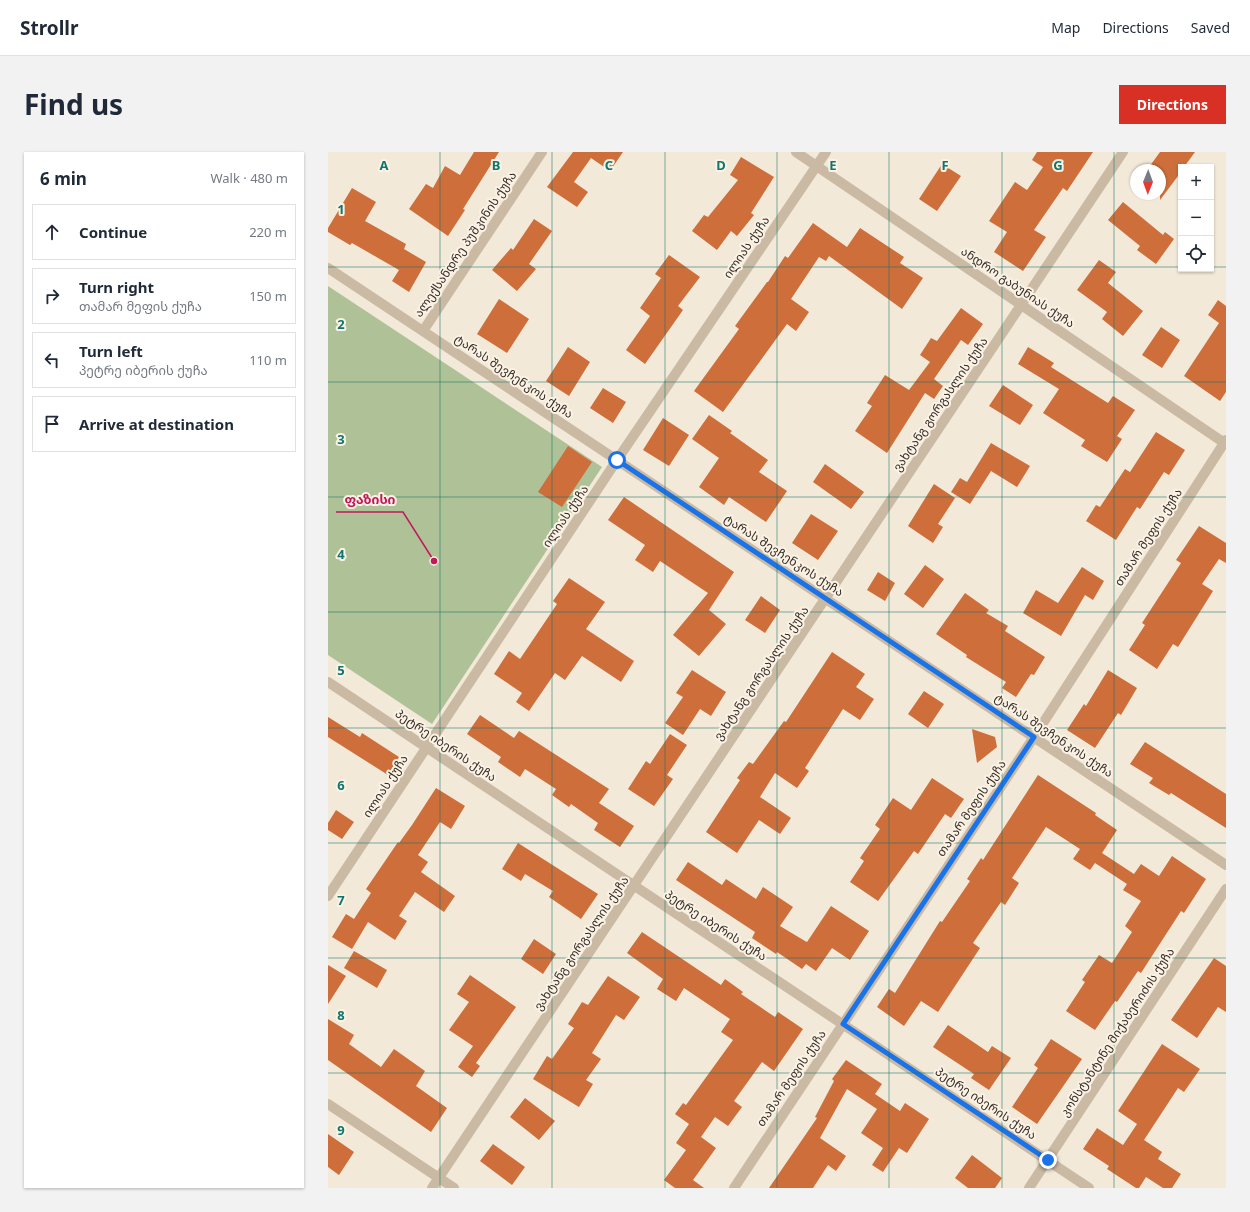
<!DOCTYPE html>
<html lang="en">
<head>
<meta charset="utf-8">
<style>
	body { margin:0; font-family:"Noto Sans","Noto Sans Georgian",sans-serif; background:#f2f2f3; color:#1f2937 }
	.controls { position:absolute; right:12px; top:12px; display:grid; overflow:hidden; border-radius:0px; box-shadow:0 1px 3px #0004 }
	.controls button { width:36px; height:36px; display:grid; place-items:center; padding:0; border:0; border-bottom:1px solid #e0e1e3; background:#fff; color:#1f2937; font:20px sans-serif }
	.compass { position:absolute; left:802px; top:12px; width:36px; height:36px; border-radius:50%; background:#fff; box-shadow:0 1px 3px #0004; rotate:181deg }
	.stop { position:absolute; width:12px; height:12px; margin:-9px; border:3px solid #1a73e8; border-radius:50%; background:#fff }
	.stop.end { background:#1a73e8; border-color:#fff; box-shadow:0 1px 4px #0008 }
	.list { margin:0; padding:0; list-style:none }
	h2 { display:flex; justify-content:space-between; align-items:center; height:52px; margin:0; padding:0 16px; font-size:17px }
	h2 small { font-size:13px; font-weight:400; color:#747a83 }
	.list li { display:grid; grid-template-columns:26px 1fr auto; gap:12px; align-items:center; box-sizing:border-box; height:56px; margin:0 8px 8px; padding:0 8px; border:1px solid #e0e1e3; border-radius:0px }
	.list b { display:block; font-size:15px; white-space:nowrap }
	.list p { margin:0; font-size:13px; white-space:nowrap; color:#747a83 }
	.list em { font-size:13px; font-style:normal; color:#747a83 }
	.icon { flex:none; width:22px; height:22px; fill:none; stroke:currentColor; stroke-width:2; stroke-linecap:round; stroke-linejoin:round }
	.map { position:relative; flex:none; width:898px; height:1036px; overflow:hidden; border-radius:0px }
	header { display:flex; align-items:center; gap:24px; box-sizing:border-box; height:56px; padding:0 20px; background:#fff; border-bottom:1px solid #e0e1e3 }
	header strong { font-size:19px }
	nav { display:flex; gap:22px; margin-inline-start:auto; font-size:14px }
	.intro { display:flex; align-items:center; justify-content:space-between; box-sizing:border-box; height:96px; padding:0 24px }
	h1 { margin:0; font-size:28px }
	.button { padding:10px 18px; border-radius:0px; background:#d93025; color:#fff; font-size:14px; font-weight:700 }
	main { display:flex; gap:24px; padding:0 24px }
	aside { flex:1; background:#fff; border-radius:0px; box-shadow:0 1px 3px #0004 }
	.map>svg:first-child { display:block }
	.green { fill:#afc297 }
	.building { fill:#cd6e3b }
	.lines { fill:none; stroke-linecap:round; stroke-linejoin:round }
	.minor { stroke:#cbbaa3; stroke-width:10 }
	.tertiary { stroke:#cbbaa3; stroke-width:10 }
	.route { stroke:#1a73e8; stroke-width:5 }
	.grid { fill:none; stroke:#0f766e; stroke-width:1; stroke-opacity:0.55 }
	.labels { text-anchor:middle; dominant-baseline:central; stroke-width:4; stroke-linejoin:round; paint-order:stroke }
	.street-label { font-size:12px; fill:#362c26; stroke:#faf2e4 }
	.grid-label { font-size:13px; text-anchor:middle; font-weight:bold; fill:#0f766e; stroke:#faf2e4; stroke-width:4; stroke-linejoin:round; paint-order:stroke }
	.leader { fill:none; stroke:#c2185b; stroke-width:1.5 }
	.callout-dot { fill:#c2185b; stroke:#faf2e4; stroke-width:1.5 }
	.callout-label { font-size:13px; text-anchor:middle; font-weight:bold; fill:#c2185b; stroke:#faf2e4; stroke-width:4; stroke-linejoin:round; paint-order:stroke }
</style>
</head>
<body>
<header>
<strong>Strollr</strong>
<nav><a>Map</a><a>Directions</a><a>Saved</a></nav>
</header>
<div class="intro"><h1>Find us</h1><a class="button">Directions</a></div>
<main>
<aside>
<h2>6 min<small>Walk · 480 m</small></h2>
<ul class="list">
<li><svg class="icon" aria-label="ahead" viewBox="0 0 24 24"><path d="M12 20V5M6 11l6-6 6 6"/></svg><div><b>Continue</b></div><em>220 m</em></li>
<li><svg class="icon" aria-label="right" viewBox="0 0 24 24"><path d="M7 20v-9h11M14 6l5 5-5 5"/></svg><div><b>Turn right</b><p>თამარ მეფის ქუჩა</p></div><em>150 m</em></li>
<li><svg class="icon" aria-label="left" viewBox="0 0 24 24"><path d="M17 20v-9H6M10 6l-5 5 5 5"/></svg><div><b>Turn left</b><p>პეტრე იბერის ქუჩა</p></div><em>110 m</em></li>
<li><svg class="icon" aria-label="arrive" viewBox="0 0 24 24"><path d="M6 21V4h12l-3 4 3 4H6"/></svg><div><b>Arrive at destination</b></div></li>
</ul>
</aside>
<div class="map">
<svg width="898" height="1036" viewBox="0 0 898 1036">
	<rect width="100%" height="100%" fill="#f3e9d8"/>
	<path class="green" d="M0,134L274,315L104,572L0,503Z"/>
	<path class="building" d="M146,0H171L135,57L137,58L120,84L81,57L98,32L105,36L117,14L132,23Z
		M245,0H295L282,19L263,6L246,30L260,40L249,55L219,35Z
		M709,0H765L739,39L735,36L706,78L718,85L695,119L666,100L679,80L661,69L687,30L699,38L715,15L704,8Z
		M832,0H867L856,15H853V20L832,48V18H819Z
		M413,5L446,25L423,61L426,63L409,84L403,79L389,98L364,79L376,63L380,65L410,28L402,23Z
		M614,12L633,24L609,59L591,47Z
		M24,36L48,50L37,69L78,92L76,97L98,110L81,140L64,129L71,118L24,91L22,93L0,80V76Z
		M795,50L835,83L837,80L846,87L828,112L809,98L812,94L780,68Z
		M206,67L224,79L201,112L208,117L189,139L164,118L183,96L185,98Z
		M485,71L519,95L532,76L576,105L572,111L595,126L574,157L501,104L498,109L491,105L463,147L481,160L468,179L459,172L395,260L366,239L411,177L407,174L439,130H440L457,104L460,106Z
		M341,103L372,125L350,154L355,158L317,212L298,198L322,164L312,156L333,126L327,122Z
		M771,108L788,120L780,131L815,159L795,184L774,167L779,160L749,138Z
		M171,147L201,167L179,201L149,182Z
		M890,148L898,154V240L892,249L856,224L891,171L880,163Z
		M633,156L655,172L640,193L633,188L606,227L615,234L606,247L597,241L559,301L527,279L544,254L539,251L557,223L581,238L602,210L592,203L603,186L609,189Z
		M833,175L852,188L834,216L814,203Z
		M240,195L262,210L241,244L218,229Z
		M700,195L726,211L723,215L780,251L785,244L807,258L789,284L794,287L779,310L753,294L757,288L715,261L731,237L690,212Z
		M675,233L705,253L692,273L661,254Z
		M275,236L298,250L285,271L262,256Z
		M381,263L404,279L402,281L440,308L431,320L459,339L438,370L401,345L396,353L371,335L391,306L364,287Z
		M335,266L361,283L341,314L315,298Z
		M828,280L857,298L841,323L836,320L812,357L809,355L788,388L758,369L768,353L772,355L797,317L802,320Z
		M663,291L702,314L689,335L663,319L642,352L623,340L632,326L639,330Z
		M240,294L264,310L234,355L210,340Z
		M497,312L536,340L523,357L485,330Z
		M606,332L627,346L610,372L615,375L605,391L580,374Z
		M296,345L406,420L381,458L398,472L371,504L345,483L380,441L332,409L325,420L307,408L317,393L280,368Z
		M483,362L510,379L490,408L464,391Z
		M871,374L898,391V411L891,407L874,432L885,439L850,495L845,492L829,517L801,498L817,473L814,471L853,411L848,408Z
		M597,413L616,427L595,456L576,442Z
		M754,415L776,429L765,448L757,443L733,484L695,461L708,438L730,451Z
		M550,420L567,431L557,449L539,438Z
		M241,426L277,450L258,477L306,509L293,530L254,504L237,528L227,521L201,559L188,550L194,541L166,522L181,499L192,507L229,452L225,449Z
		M637,441L661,458L658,461L680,474L677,479L717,505L706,523L703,522L688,545L674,536L678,530L638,505L639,503L608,482Z
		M433,444L452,458L437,481L417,468Z
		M504,500L537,522L528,535L546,547L532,568L515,557L477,616L481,619L469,636L447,621L432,645L463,666L452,682L431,668L409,701L378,680L412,628L409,626L421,610L425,612L456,569L458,570Z
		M364,518L398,540L383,564L372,557L355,583L337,571L355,545L348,541Z
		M780,518L809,536L793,563L790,561L767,596L739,578L756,552L758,554Z
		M596,539L616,552L600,576L580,562Z
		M152,563L186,586L191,579L281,637L271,651L306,674L292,695L266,678L270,671L243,652L241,655L224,643L228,637L197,617L192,625L170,610L173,605L139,582Z
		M0,565L32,585L34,581L71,605L60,623L0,585Z
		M644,577L667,585L669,595L649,611Z
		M342,582L359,593L339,623L345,627L326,654L300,637L318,609L322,612Z
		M817,590L898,642V676L843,641L841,643L821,631L825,626L802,612Z
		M710,623L768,661L767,663L789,678L774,701L806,722L813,712L831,724L844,704L878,727L856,761L853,759L813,821L810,819L789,850L787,849L767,878L738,859L757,830L754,828L771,803L784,811L804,780L797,774L813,749L795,738L799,732L767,711L762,718L745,707L752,697L718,675L684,726L691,731L677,753L673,750L645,791L652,796L610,860L593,849L576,874L549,855L561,837L567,841L612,769L614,770L642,729L639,727L653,706L655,708Z
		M604,626L636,647L623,666L617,662L590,702L586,699L550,749L522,730L536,709L532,706L552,677L547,673L565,646L583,658Z
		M108,636L137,654L123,677L112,670L90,703L100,710L93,720L127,744L116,760L87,740L71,764L79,769L67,788L40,770L24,797L4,785L18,762L26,767L43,741L38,737L70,690L71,691L84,673Z
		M8,658L26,670L14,687L0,678V671Z
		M190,691L270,742L253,767L221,745L225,739L197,722L193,729L174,717Z
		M360,710L394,733L398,727L428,747L435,735L465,755L452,774L477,789L479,790L503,754L541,779L522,808L504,796L488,819L478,812L474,817L449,800L448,802L424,786L427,780L348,728Z
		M314,780L393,833L397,827L415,840L413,842L447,865L450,860L475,877L446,919L434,910L406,949L414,955L400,974L387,965L373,985L388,996L365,1028L376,1036H347L336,1028L358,998L348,991L361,972L347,962L355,951L358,953L405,888L393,880L402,867L356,836L348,849L329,837L335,827L299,801Z
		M206,787L228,802L215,822L193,807Z
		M26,799L59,818L49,836L16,816Z
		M886,806L898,814V860L890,855L869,886L843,868Z
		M0,813L18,824L0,852Z
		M142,823L188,855L148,911L152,914L144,925L130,915L145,894L121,878L141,850L129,842Z
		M280,824L312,845L296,868L288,863L264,901L273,907L258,928L265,932L251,955L205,927L219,904L224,907L246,876L240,872L254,850L260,853Z
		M0,867L26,883L21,892L53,915L66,897L97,919L88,934L119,956L103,980L0,908Z
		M620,873L660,900L664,894L683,906L661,938L643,926L646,922L605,895Z
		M723,887L754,907L709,972L684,955L710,916L706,913Z
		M834,892L872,917L856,940L850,936L816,988L834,1000L830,1007L853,1022L844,1036H835L818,1025L811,1036H808L779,1017L781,1014L755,997L769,976L795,993L809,972L790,959Z
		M518,908L554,932L547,942L572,959L577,951L601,967L579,1001L571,996L555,1020L544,1013L555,996L533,981L549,957L519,937L492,986L518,1004L508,1019L500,1013L485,1036H441L489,966L487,965L506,929L504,927Z
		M197,946L227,969L211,988L182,965Z
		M0,982L26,1000L11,1023L0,1015Z
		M165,992L197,1015L184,1033L152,1009Z
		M644,1003L674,1026L667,1036H640L627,1026Z"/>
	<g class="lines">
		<path class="minor" d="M468,0L898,292
			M0,116L898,713
			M95,179L214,0
			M0,530L761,1036
			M0,744L289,308L498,0
			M0,952L126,1036
			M104,1036L795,0
			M701,1036L898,737"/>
		<path class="tertiary" d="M406,1036L706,585L898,288"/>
	</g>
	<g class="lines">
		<path class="route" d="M289,308L706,585L515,872L720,1008"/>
	</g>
	<path class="grid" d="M112,0V1036M224,0V1036M337,0V1036M449,0V1036M561,0V1036M674,0V1036M786,0V1036M0,115H853M883,115H898M0,230H898M0,345H898M0,460H898M0,576H898M0,691H898M0,806H898M0,921H898"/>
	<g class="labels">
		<g class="street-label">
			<text transform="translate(137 92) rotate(-56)">ალექსანდრე პუშკინის ქუჩა</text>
			<text transform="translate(418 95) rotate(-56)">ილიას ქუჩა</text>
			<text transform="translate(690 135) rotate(34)">ანდრო გაბუნიას ქუჩა</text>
			<text transform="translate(186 224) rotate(34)">ტარას შევჩენკოს ქუჩა</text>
			<text transform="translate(612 252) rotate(-56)">ვახტანგ გორგასლის ქუჩა</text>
			<text transform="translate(237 364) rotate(-56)">ილიას ქუჩა</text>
			<text transform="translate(820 385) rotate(-57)">თამარ მეფის ქუჩა</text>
			<text transform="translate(456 403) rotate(33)">ტარას შევჩენკოს ქუჩა</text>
			<text transform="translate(433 521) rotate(-56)">ვახტანგ გორგასლის ქუჩა</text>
			<text transform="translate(726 583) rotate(34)">ტარას შევჩენკოს ქუჩა</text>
			<text transform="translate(118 593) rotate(34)">პეტრე იბერის ქუჩა</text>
			<text transform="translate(57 634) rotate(-57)">ილიას ქუჩა</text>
			<text transform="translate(643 656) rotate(-56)">თამარ მეფის ქუჩა</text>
			<text transform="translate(388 773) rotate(33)">პეტრე იბერის ქუჩა</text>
			<text transform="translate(253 791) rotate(-56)">ვახტანგ გორგასლის ქუჩა</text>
			<text transform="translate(789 880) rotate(-57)">კონსტანტინე მიქაბერიძის ქუჩა</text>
			<text transform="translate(463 926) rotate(-56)">თამარ მეფის ქუჩა</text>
			<text transform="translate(658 951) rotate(34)">პეტრე იბერის ქუჩა</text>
		</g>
	</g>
	<g class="grid-label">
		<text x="56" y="18">A</text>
		<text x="168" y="18">B</text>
		<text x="281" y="18">C</text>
		<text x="393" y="18">D</text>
		<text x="505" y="18">E</text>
		<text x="617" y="18">F</text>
		<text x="730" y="18">G</text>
		<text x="13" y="62">1</text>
		<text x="13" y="177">2</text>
		<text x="13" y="292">3</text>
		<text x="13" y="407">4</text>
		<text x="13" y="523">5</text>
		<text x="13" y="638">6</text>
		<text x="13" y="753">7</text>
		<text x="13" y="868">8</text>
		<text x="13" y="983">9</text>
	</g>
	<path class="leader" d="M106 409L75 360H8"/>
	<circle class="callout-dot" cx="106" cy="409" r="4"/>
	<g class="callout-label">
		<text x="42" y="352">ფაზისი</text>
	</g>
</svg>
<div class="controls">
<button>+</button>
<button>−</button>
<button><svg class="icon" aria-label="locate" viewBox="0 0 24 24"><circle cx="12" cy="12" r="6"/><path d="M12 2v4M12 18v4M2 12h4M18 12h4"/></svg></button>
</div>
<svg class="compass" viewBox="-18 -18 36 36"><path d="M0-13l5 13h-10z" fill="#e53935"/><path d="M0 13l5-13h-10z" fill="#747a83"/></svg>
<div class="stop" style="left:289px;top:308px"></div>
<div class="stop end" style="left:720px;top:1008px"></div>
</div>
</main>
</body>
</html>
